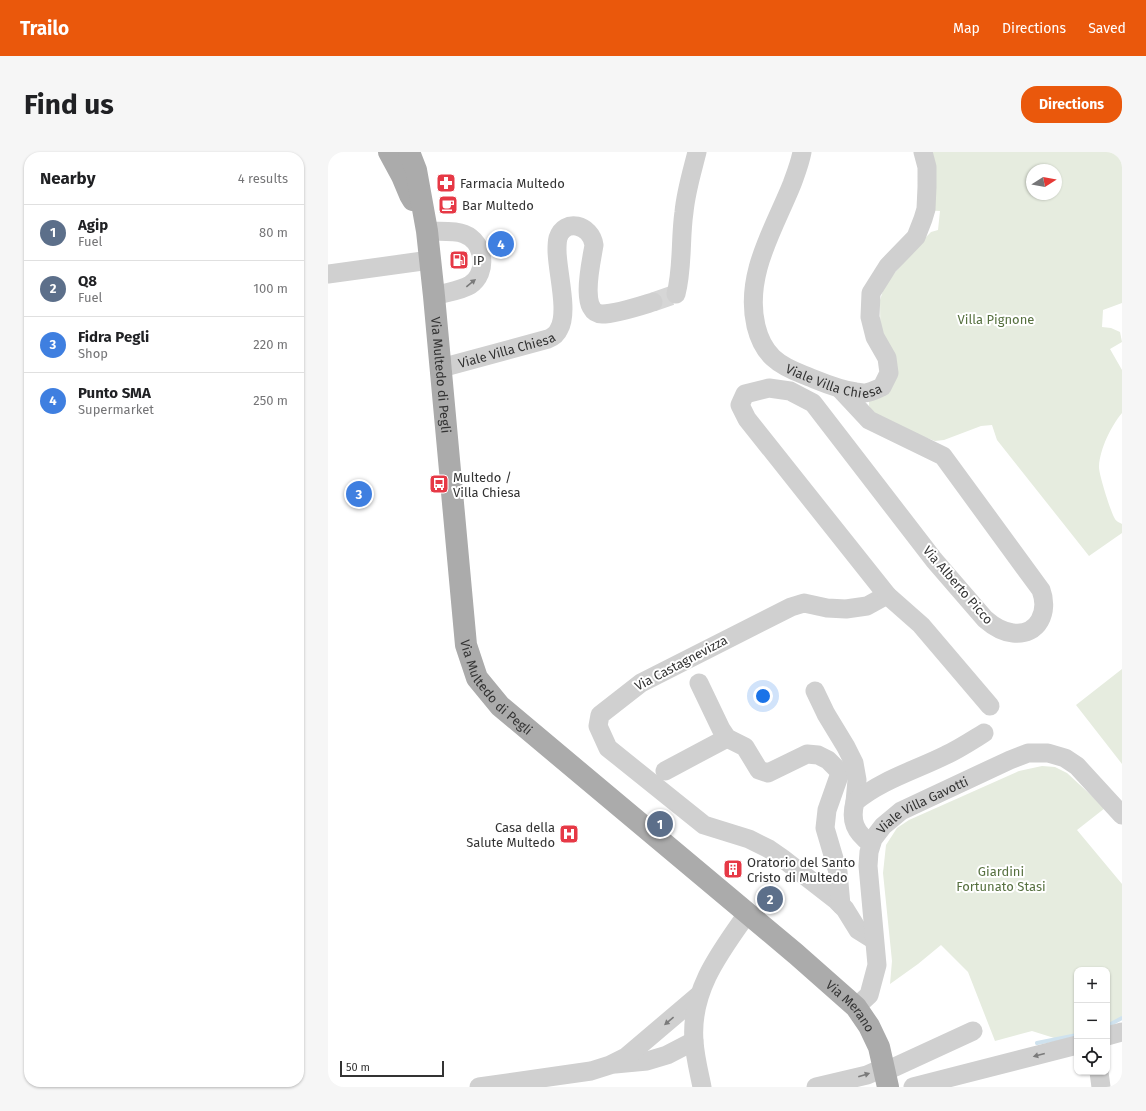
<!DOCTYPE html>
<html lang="en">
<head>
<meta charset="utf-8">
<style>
	body { margin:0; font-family:"Fira Sans",sans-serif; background:#f6f6f6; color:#202124 }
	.controls { position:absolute; right:12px; bottom:12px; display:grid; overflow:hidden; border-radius:8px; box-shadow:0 1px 3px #0004 }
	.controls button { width:36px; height:36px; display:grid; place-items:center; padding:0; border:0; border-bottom:1px solid #e0e0e0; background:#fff; color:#202124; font:20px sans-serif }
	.compass { position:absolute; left:698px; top:12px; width:36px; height:36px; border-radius:50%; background:#fff; box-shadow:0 1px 3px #0004; rotate:79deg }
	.scale { position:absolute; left:12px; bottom:10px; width:104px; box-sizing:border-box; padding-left:4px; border:2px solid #333; border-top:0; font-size:11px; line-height:14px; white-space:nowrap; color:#333; -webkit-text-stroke:3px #fff; paint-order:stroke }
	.you { position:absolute; left:435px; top:544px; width:14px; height:14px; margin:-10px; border:3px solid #fff; border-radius:50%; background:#1a73e8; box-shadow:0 0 0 6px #1a73e833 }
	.badge { display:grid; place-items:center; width:26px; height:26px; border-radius:50%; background:#ea580c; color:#fff; font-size:13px; font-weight:700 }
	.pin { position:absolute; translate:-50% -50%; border:2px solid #fff; box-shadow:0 1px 4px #0006 }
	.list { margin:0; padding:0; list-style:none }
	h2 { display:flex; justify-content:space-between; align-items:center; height:52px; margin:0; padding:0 16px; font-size:17px }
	h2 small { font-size:13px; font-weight:400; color:#757577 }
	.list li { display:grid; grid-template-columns:26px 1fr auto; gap:12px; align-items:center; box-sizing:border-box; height:56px; padding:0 16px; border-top:1px solid #e0e0e0 }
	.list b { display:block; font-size:15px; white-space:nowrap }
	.list p { margin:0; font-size:13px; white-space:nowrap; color:#757577 }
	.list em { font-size:13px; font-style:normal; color:#757577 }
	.icon { flex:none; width:22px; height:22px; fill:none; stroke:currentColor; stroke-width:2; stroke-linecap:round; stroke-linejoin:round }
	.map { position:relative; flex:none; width:794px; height:935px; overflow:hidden; border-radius:16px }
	header { display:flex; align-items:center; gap:24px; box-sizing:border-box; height:56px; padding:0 20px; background:#ea580c; color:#fff }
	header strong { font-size:19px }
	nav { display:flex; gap:22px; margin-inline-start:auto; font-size:14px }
	.intro { display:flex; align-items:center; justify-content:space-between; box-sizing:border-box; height:96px; padding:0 24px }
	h1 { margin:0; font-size:28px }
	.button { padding:10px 18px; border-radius:16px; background:#ea580c; color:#fff; font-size:14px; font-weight:700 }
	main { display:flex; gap:24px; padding:0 24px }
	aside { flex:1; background:#fff; border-radius:16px; box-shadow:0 1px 3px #0004 }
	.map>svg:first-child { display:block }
	.green { fill:#e6ecdf; fill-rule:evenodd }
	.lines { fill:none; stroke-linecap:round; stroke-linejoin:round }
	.stream { stroke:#cfe2ee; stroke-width:4 }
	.minor-tunnel { stroke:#d6d6d6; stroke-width:19; stroke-dasharray:19 10; stroke-linecap:butt }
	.minor { stroke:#d0d0d0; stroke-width:19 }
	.major { stroke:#ababab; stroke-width:22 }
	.oneway { fill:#7a7a7a }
	.labels { text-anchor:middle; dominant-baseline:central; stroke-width:4; stroke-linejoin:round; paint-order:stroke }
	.poi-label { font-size:13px; fill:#333; stroke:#fff; text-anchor:start }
	.park-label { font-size:13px; fill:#56703f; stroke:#fff }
	.street-label { font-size:13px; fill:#333; stroke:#fff }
</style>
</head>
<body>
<header>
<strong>Trailo</strong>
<nav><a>Map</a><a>Directions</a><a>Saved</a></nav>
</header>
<div class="intro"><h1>Find us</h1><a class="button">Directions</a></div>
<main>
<aside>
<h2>Nearby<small>4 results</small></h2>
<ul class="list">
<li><span class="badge" style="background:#5c6f8a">1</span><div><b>Agip</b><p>Fuel</p></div><em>80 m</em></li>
<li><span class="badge" style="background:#5c6f8a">2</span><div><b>Q8</b><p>Fuel</p></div><em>100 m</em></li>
<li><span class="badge" style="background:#3f7fe0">3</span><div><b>Fidra Pegli</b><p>Shop</p></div><em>220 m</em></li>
<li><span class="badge" style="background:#3f7fe0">4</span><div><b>Punto SMA</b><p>Supermarket</p></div><em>250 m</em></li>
</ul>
</aside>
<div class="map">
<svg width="794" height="935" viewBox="0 0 794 935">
	<rect width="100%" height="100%" fill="#fff"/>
	<path class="green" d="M602,0H794V151L775,158L774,175L783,176L792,180L794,190L782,197L794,218V261C783,274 772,297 771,314C770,320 783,361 787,367C788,369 792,371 794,372V381L761,404L669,288L664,273L653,274L616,288L607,289L577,278L545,261L541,254V247L553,244L552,148L557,132L596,87L603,80L610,78L612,59L592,58ZM704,18H728V42H704Z
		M794,517V612L748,553Z
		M714,614L727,615L739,621L777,656L749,678L794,732V864L779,877V818H749V888L739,890L704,879L667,889L640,820L613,793L590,812L562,832L564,809L555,721L558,693L569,676L581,668L691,619Z"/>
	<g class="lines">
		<path class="stream" d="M779,874L794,866
			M709,891L749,883"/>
		<path class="minor-tunnel" d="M325,150L348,142"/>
		<g class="minor">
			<path id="s1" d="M474,0C472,11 468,21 464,32C446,77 416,123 428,174C435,203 450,213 476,223C494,230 508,237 528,240C531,240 534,241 537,241C543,240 549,237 554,235L561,221L559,206L547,185L542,165L543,141L560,114L588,85L595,67L598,57L599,35V15L595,0"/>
			<path d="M99,79C110,80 126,78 136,82C157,90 160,121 142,133C132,139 118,140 106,144"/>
			<path d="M0,122L102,108"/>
			<path d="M348,142C355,116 352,87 356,60C358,39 364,20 369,0"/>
			<path id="s2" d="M113,216L220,187C225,185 229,182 231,177C241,160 229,119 229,98C229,94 229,90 230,86C236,66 263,72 266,93C264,107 250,162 274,162C288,162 312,154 325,150"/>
			<path d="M513,238L541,268L615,304L713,438C721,459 711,484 685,481C674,480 665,474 657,467L606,408L485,251L462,239L441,236L417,242L412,253L419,267L559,443L539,454L518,457L499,456L476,451L463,455L313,531L272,563L270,574L280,596L376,673L421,687L441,697L454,706L508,748L517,757L530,778L546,788"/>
			<path d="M559,443L593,473L662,554"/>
			<path d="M371,531L393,577L399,586L417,595L431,618L440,621L479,602L490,603L500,608L510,618L511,624L499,658L497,676L510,720L513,753"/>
			<path d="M487,539L498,562L518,595L526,611L529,628L527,650"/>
			<path d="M337,619L399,586"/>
			<path d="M543,692C527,680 522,669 527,650C553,628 588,618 618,603C631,597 643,589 656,581"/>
			<path id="s3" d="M528,855L541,843L549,813L540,714L541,700L545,687L555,674L573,659L682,608L700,601H720L737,606L749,614L794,663"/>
			<path d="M779,884L794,880"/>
			<path d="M287,912L319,909L339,903L366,889"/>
			<path d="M556,920L645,879"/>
			<path d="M771,920L773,935"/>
			<path d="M151,935L263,919L282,913L298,905L371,843"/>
			<path d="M374,935C371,920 367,905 366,889C362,839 392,800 419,762"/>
			<path d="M488,935L539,923L555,916"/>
			<path d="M585,935L749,893"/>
		</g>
		<g class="major">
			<path d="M61,0L74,24L82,43L85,48"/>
			<path id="s4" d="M81,0L88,18L99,79L106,144L138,493L149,526L172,554L468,802L528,855L541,874L551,895L560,935"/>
		</g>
	</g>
	<defs><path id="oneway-solid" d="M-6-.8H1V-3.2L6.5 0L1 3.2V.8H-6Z"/></defs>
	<g class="oneway">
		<use href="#oneway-solid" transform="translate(143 131) rotate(-39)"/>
		<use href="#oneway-solid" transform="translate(341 869) rotate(140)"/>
		<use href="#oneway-solid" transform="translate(711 903) rotate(165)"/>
		<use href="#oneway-solid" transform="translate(536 923) rotate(-17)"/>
	</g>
	<defs>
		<symbol id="pharmacy-square" viewBox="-11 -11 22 22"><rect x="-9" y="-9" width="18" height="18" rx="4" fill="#e63946" stroke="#fff"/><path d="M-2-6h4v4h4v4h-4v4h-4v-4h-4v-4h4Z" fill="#fff"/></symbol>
		<symbol id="cafe-square" viewBox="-11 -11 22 22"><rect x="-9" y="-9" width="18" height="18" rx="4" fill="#e63946" stroke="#fff"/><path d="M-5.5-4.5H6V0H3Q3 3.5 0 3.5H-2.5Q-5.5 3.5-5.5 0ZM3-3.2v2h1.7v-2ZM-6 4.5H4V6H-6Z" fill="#fff"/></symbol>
		<symbol id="fuel-square" viewBox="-11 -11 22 22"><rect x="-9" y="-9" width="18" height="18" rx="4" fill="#e63946" stroke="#fff"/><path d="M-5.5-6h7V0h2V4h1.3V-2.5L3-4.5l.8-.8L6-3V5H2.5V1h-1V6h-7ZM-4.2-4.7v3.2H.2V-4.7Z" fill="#fff"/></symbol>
		<symbol id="bus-square" viewBox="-11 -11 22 22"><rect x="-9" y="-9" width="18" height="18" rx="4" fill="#e63946" stroke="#fff"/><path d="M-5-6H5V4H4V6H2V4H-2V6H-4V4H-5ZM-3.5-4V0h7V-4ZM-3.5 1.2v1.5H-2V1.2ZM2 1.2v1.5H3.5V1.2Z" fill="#fff"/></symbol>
		<symbol id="hospital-square" viewBox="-11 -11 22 22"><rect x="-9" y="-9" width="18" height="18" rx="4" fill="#e63946" stroke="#fff"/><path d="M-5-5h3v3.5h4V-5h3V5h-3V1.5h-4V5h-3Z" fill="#fff"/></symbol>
		<symbol id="building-square" viewBox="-11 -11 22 22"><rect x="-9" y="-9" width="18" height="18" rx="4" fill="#e63946" stroke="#fff"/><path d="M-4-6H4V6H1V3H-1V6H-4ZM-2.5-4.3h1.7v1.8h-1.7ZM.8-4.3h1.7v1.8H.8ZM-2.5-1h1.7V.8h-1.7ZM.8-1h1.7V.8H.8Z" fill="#fff"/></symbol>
	</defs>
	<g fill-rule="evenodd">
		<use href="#pharmacy-square" x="107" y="20" width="22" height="22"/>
		<use href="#cafe-square" x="109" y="42" width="22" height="22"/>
		<use href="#fuel-square" x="120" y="97" width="22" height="22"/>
		<use href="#bus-square" x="100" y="321" width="22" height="22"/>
		<use href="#hospital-square" x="230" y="671" width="22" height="22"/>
		<use href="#building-square" x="394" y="706" width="22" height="22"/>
	</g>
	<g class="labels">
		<g class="poi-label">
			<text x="132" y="31">Farmacia Multedo</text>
			<text x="134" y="53">Bar Multedo</text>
			<text x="145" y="108">IP</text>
			<text x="125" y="325">Multedo /<tspan x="125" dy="15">Villa Chiesa</tspan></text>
			<text x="227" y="675" text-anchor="end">Casa della<tspan x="227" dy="15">Salute Multedo</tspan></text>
			<text x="419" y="710">Oratorio del Santo<tspan x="419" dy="15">Cristo di Multedo</tspan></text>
		</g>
		<g class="park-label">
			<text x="668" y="167">Villa Pignone</text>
			<text x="673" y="719">Giardini<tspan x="673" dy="15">Fortunato Stasi</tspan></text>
		</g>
		<g class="street-label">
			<text stroke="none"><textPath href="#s2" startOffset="68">Viale Villa Chiesa</textPath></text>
			<text stroke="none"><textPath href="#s1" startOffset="286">Viale Villa Chiesa</textPath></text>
			<text stroke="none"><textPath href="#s4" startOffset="226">Via Multedo di Pegli</textPath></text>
			<text transform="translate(630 433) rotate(49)">Via Alberto Picco</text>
			<text transform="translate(353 511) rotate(-28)">Via Castagnevizza</text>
			<text stroke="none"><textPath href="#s4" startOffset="550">Via Multedo di Pegli</textPath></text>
			<text stroke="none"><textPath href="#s3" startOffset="237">Viale Villa Gavotti</textPath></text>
			<text stroke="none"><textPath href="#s4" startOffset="1030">Via Merano</textPath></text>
		</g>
	</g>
</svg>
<div class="controls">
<button>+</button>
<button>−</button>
<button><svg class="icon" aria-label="locate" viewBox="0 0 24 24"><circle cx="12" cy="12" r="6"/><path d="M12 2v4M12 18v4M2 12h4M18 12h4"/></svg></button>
</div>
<svg class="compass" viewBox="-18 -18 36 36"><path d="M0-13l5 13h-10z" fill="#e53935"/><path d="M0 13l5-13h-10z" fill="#757577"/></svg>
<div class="scale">50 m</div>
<div class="you"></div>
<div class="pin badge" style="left:332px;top:672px;background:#5c6f8a">1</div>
<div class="pin badge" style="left:442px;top:747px;background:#5c6f8a">2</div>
<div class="pin badge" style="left:31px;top:342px;background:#3f7fe0">3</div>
<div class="pin badge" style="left:173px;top:92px;background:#3f7fe0">4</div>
</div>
</main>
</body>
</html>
